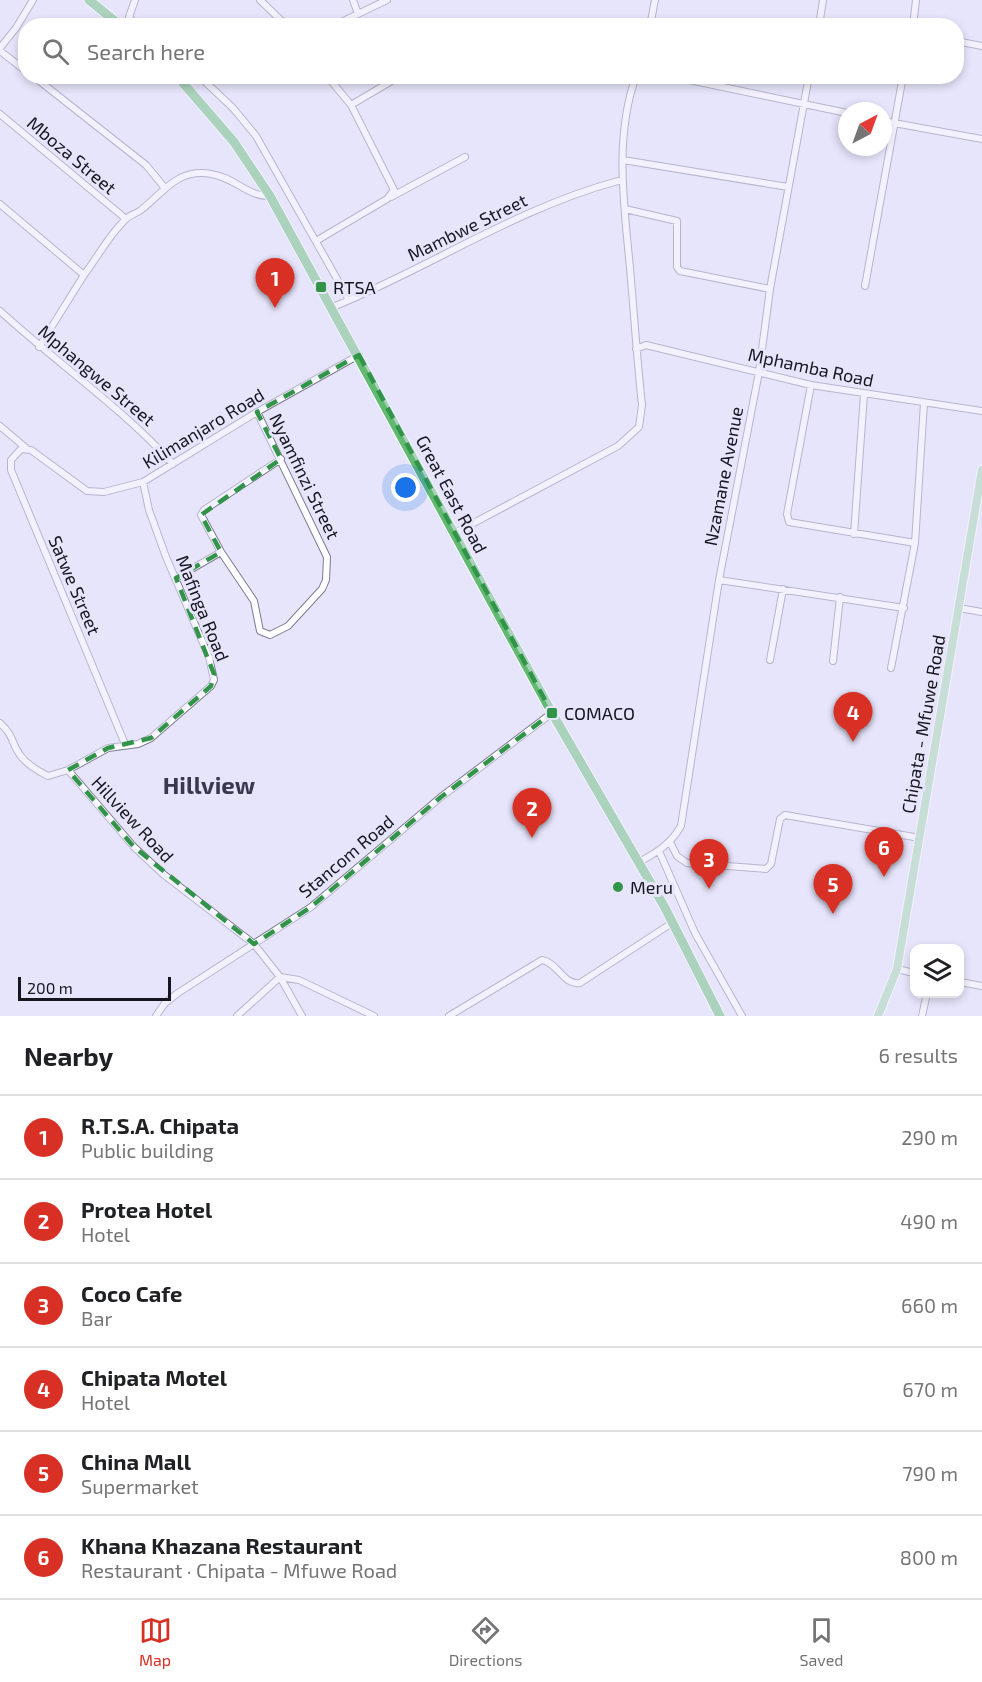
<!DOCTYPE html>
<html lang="en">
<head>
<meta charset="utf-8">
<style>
	body { margin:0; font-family:"Exo 2",sans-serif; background:#f6f6f6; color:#202124 }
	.controls { position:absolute; right:18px; bottom:18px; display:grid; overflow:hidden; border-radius:12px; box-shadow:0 3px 9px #0003 }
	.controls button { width:54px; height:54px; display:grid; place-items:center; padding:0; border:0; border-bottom:2px solid #e0e0e0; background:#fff; color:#202124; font:30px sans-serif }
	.compass { position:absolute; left:838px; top:102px; width:54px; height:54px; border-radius:50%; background:#fff; box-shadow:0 3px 9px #0003; rotate:41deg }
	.scale { position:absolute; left:18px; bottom:15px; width:153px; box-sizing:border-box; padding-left:6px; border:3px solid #171620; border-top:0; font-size:16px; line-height:21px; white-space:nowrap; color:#171620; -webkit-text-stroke:4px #e7e5fb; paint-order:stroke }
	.you { position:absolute; left:406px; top:488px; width:21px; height:21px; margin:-15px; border:4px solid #fff; border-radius:50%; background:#1a73e8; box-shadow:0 0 0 9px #1a73e833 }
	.badge { display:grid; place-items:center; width:39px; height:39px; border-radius:50%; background:#d93025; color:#fff; font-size:20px; font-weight:700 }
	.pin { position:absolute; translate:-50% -50px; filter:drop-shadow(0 2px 3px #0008) }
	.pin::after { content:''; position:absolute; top:32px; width:21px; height:18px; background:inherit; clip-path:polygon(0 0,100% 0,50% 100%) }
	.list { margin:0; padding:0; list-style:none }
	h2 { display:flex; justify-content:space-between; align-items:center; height:78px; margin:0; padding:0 24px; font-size:26px }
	h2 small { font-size:20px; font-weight:400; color:#757577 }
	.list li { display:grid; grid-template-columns:39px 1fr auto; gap:18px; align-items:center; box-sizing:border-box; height:84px; padding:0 24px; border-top:2px solid #e0e0e0 }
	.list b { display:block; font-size:22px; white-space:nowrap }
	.list p { margin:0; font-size:20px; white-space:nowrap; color:#757577 }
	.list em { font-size:20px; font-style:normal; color:#757577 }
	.icon { flex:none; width:33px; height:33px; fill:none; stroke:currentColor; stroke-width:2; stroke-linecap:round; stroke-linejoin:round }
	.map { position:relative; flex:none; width:982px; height:1016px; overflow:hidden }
	.search { position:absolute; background:#fff; box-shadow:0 3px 9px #0003; left:18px; right:18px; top:18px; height:66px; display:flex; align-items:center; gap:15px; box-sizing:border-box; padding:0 21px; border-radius:24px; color:#757577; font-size:22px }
	.sheet { height:582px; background:#fff }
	nav { display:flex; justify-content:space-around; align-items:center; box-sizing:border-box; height:84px; border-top:2px solid #e0e0e0; background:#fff; font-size:16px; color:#757577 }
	nav a { display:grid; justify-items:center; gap:3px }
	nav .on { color:#d93025 }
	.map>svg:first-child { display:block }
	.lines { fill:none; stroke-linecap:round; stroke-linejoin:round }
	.minor-casing { stroke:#7d7a93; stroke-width:8 }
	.major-casing { stroke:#fff; stroke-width:10 }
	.highway-casing { stroke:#fff; stroke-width:11 }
	.minor { stroke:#fff; stroke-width:6 }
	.major { stroke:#a1d6aa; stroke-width:8 }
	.highway { stroke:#62ba71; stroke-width:9 }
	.marked { fill:none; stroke:#319449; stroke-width:4.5; stroke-dasharray:12 8; stroke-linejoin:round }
	.poi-dot { fill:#319449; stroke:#e7e5fb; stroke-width:2 }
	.labels { text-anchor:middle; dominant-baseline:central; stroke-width:6; stroke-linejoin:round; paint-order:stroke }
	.street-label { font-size:18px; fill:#171620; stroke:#e7e5fb }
	.poi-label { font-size:18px; fill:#171620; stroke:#e7e5fb; text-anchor:start }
	.district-label { font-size:24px; font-weight:bold; fill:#3b384e; stroke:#e7e5fb }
</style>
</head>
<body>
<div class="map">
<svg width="982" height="1016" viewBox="0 0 982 1016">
	<rect width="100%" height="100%" fill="#e7e5fb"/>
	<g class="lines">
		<defs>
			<path id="minor" d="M135,0L129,17L137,26
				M260,0L287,26
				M353,0L358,14
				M333,26L387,0
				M650,26L655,0
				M819,26L823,0
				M913,26L916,0
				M956,41L982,46
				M0,48L16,28L33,0
				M0,51L26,71
				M33,76L146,165L164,187
				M199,76L233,108L256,136L349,300
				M670,76L847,113
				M351,105L400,76
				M0,114L126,219
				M883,121L982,139
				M623,160L788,187
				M391,197L465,157
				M0,204L84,275C97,258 109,235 125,220C129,215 136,214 141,210C163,193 177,168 211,174C234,177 248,197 270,196
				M625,209L677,221V267L680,271L770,289
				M316,241L387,199L394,190L351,105L327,76
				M865,286L903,76
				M333,307C429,268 517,208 618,181
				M0,311C57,363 121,407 173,464
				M39,347L84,275
				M636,349L646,345L811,385L982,411
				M811,385L787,514L789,522L915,543
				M257,412L327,557L326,580L322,589L288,626L270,635L260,631L254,601L221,552L201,515L204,510L281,459
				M0,426L26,448
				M453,534L618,446L639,427L642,405C637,359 634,313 630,268C624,204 614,138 636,76
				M854,534L864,394
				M176,578L221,552
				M719,580L904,608
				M959,608L982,612
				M770,660L783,589
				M833,661L840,597
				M891,668L915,543L924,403
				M0,723C15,737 11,743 20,755C27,765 38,771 48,776L68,770L134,847L163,874L254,944L280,977L302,1016
				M125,744L11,470V460L21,449L31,450L87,491L104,492L143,482L257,412L359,355
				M68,770L108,748L138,744L151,738L211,686L214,680L209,657L166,557L149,510L143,482
				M670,842L677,856L687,863L766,869L771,864L780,819L785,815L920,838
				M659,851L695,933L742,1016
				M639,862C656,853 671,844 681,826L719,580L759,372L770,289L809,76
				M897,969L914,973
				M960,982L982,986
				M156,1016L165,1003L178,993L311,907L441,797L552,713
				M237,1016L280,977L299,980L374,1016
				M449,1016L542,960C557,962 564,986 580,983L672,923
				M922,1016L927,993"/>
			<path id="major" d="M878,1016L897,969L982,470"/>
			<path id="highway" d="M89,0L121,26
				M177,76L234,142L270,196L552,713L664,906L720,1016"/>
		</defs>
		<use href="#minor" class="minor-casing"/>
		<use href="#major" class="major-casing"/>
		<use href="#highway" class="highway-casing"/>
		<use href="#minor" class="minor"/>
		<use href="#major" class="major"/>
		<use href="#highway" class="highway"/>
	</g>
	<path d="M0 0H982V1016H0ZM359,355L552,713L441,797L311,907L254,944L134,847L68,770L108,748L151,738L211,686L214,674L176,578L221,552L201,515L281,459L257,412Z" fill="#e7e5fb" fill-opacity=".55" fill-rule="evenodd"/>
	<path class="marked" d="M359,355L552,713L441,797L311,907L254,944L134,847L68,770L108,748L151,738L211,686L214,674L176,578L221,552L201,515L281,459L257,412Z"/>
	<g class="poi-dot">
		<rect x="315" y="281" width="12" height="12" rx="3"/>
		<rect x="546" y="707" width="12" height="12" rx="3"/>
		<circle cx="618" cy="887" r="6"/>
	</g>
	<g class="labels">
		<g class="street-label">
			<text transform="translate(72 155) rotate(40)">Mboza Street</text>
			<text transform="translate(467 227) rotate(-26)">Mambwe Street</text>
			<text transform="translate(811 367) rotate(12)">Mphamba Road</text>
			<text transform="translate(97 375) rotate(40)">Mphangwe Street</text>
			<text transform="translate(203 428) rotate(-31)">Kilimanjaro Road</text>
			<text transform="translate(305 476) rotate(64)">Nyamfinzi Street</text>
			<text transform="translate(723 476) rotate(-79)">Nzamane Avenue</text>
			<text transform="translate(452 494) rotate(62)">Great East Road</text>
			<text transform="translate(75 585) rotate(67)">Satwe Street</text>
			<text transform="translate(203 608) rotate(68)">Mafinga Road</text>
			<text transform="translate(923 724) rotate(-80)">Chipata - Mfuwe Road</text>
			<text transform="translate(133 819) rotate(47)">Hillview Road</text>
			<text transform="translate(346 856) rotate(-40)">Stancom Road</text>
		</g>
		<g class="poi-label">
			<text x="333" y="287">RTSA</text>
			<text x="564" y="713">COMACO</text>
			<text x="630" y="887">Meru</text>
		</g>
		<g class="district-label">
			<text x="209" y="784">Hillview</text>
		</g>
	</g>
</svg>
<div class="controls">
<button><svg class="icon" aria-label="layers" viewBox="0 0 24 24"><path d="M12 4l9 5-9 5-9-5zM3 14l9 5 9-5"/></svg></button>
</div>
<svg class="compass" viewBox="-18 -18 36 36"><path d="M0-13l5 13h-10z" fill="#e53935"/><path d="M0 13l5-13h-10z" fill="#757577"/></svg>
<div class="scale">200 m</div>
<div class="you"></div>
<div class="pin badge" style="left:275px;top:308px">1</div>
<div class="pin badge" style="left:532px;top:838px">2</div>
<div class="pin badge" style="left:709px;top:889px">3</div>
<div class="pin badge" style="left:853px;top:742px">4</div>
<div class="pin badge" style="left:833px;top:914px">5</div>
<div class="pin badge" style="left:884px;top:877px">6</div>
<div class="search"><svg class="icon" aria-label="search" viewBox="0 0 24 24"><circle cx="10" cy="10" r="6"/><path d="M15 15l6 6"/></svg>Search here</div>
</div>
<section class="sheet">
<h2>Nearby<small>6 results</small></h2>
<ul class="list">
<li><span class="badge">1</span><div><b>R.T.S.A. Chipata</b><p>Public building</p></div><em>290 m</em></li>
<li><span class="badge">2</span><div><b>Protea Hotel</b><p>Hotel</p></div><em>490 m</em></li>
<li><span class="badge">3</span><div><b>Coco Cafe</b><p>Bar</p></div><em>660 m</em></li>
<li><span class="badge">4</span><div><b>Chipata Motel</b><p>Hotel</p></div><em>670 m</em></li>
<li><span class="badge">5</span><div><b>China Mall</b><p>Supermarket</p></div><em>790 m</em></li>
<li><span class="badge">6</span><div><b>Khana Khazana Restaurant</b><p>Restaurant · Chipata - Mfuwe Road</p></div><em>800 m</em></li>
</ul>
</section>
<nav>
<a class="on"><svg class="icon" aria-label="map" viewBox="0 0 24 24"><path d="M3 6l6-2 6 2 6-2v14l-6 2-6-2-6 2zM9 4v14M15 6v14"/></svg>Map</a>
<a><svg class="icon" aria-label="directions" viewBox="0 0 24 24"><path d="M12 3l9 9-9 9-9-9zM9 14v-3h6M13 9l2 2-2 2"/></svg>Directions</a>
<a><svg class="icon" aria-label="saved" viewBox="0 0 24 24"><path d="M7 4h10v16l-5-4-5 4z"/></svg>Saved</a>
</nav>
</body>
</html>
